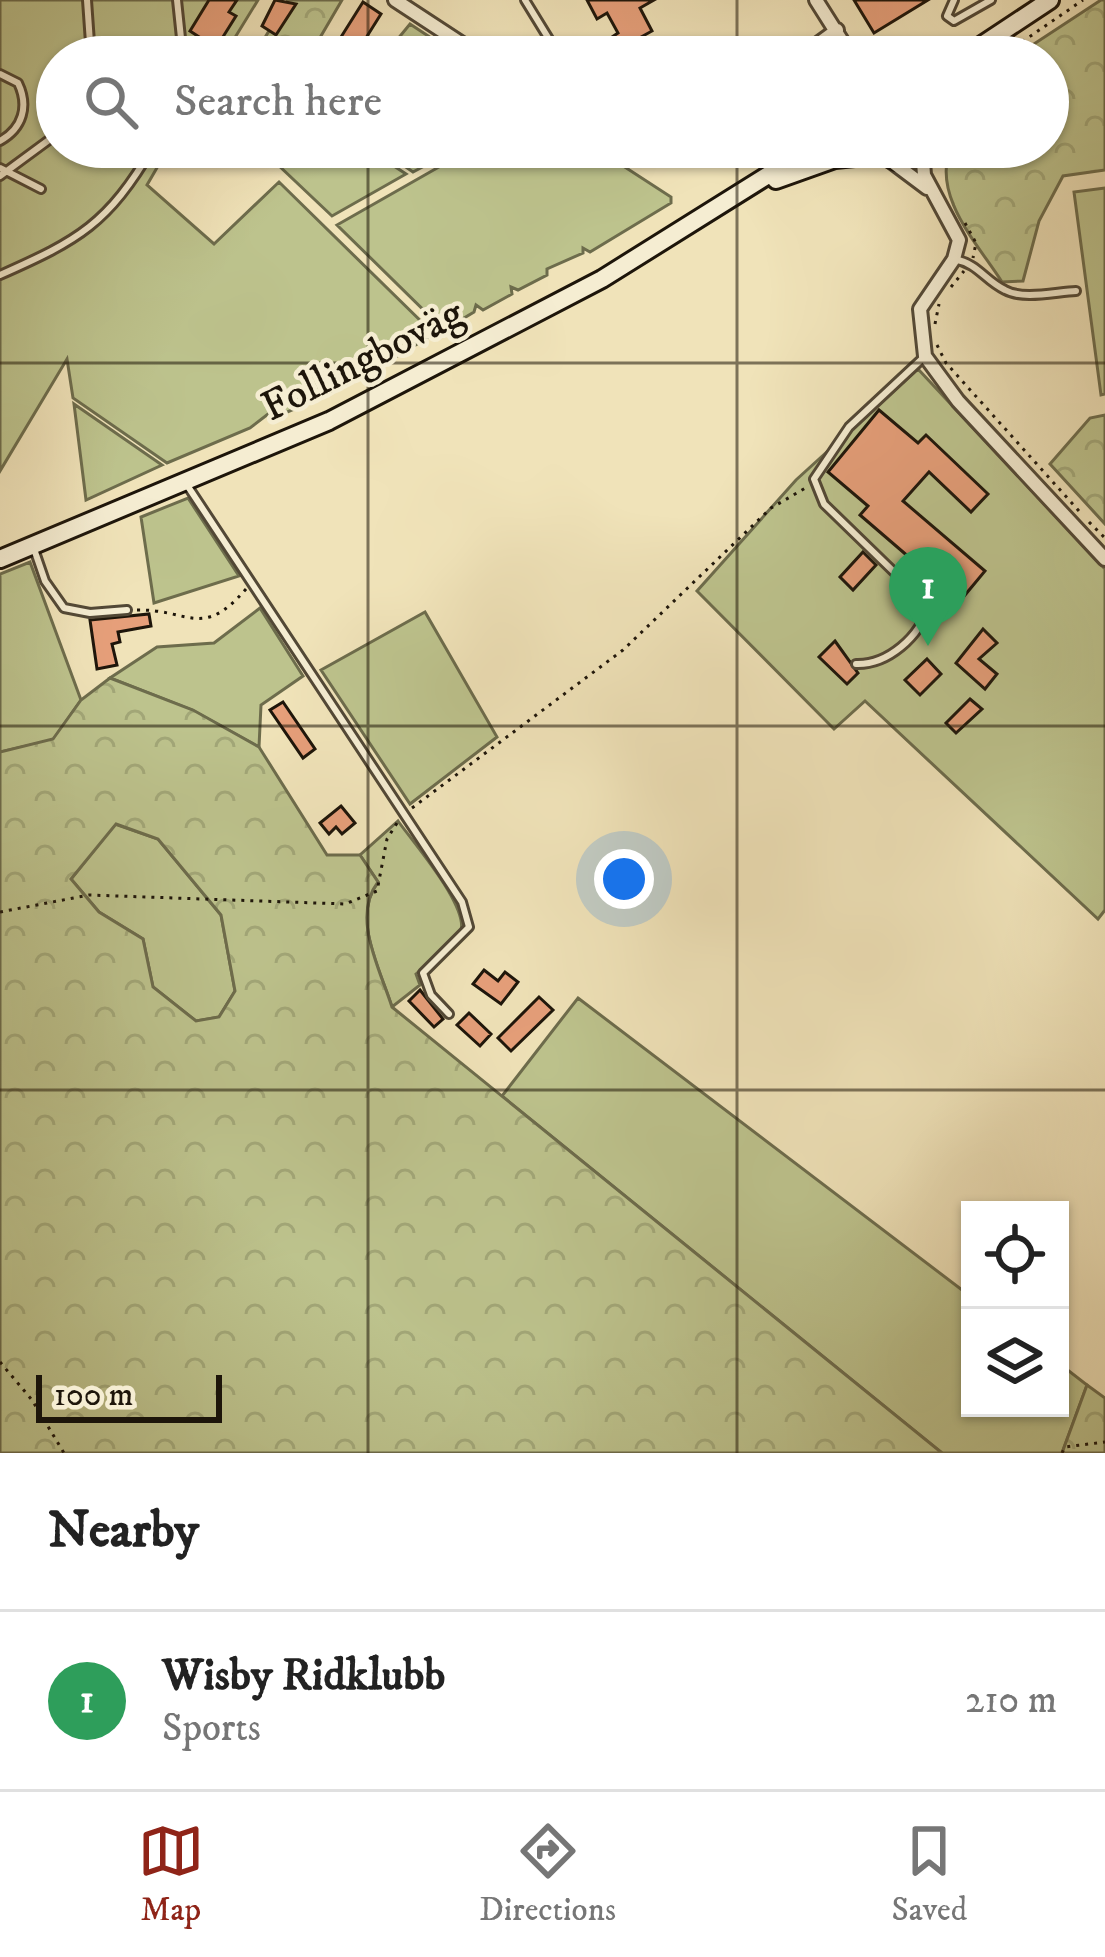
<!DOCTYPE html>
<html lang="en">
<head>
<meta charset="utf-8">
<style>
	body { margin:0; font-family:"IM FELL DW Pica",serif; background:#f6f6f6; color:#222 }
	.controls { position:absolute; right:36px; bottom:36px; display:grid; overflow:hidden; border-radius:0px; box-shadow:0 3px 9px #0004 }
	.controls button { width:108px; height:108px; display:grid; place-items:center; padding:0; border:0; border-bottom:3px solid #e0e0e0; background:#fff; color:#222; font:60px sans-serif }
	.scale { position:absolute; left:36px; bottom:30px; width:186px; box-sizing:border-box; padding-left:12px; border:6px solid #1d150a; border-top:0; font-size:33px; line-height:42px; white-space:nowrap; color:#1d150a; -webkit-text-stroke:9px #f5edd2; paint-order:stroke }
	.you { position:absolute; left:624px; top:879px; width:42px; height:42px; margin:-30px; border:9px solid #fff; border-radius:50%; background:#1a73e8; box-shadow:0 0 0 18px #1a73e833 }
	.badge { display:grid; place-items:center; width:78px; height:78px; border-radius:50%; background:#8f2418; color:#fff; font-size:39px; font-weight:700 }
	.pin { position:absolute; translate:-50% -99px; filter:drop-shadow(0 3px 6px #0008) }
	.pin::after { content:''; position:absolute; top:63px; width:42px; height:36px; background:inherit; clip-path:polygon(0 0,100% 0,50% 100%) }
	.list { margin:0; padding:0; list-style:none }
	h2 { display:flex; justify-content:space-between; align-items:center; height:156px; margin:0; padding:0 48px; font-size:51px }
	h2 small { font-size:39px; font-weight:400; color:#767676 }
	.list li { display:grid; grid-template-columns:78px 1fr auto; gap:36px; align-items:center; box-sizing:border-box; height:180px; padding:0 48px; border-top:3px solid #e0e0e0 }
	.list b { display:block; font-size:45px; white-space:nowrap }
	.list p { margin:0; font-size:39px; white-space:nowrap; color:#767676 }
	.list em { font-size:39px; font-style:normal; color:#767676 }
	.icon { flex:none; width:66px; height:66px; fill:none; stroke:currentColor; stroke-width:2; stroke-linecap:round; stroke-linejoin:round }
	.map { position:relative; flex:none; width:1105px; height:1453px; overflow:hidden }
	.search { position:absolute; background:#fff; box-shadow:0 3px 9px #0004; left:36px; right:36px; top:36px; height:132px; display:flex; align-items:center; gap:30px; box-sizing:border-box; padding:0 42px; border-radius:66px; color:#767676; font-size:45px }
	.sheet { height:336px; background:#fff }
	nav { display:flex; justify-content:space-around; align-items:center; box-sizing:border-box; height:168px; border-top:3px solid #e0e0e0; background:#fff; font-size:33px; color:#767676 }
	nav a { display:grid; justify-items:center; gap:6px }
	nav .on { color:#8f2418 }
	.map>svg:first-child { display:block }
	.grass { fill:#bdc38d; stroke:#6d6c4c; stroke-width:3 }
	.forest { fill:url(#forest-crowns); stroke:#6d6c4c; stroke-width:3; fill-rule:evenodd }
	.building { fill:#e69f7a; stroke:#1d150a; stroke-width:3 }
	.lines { fill:none; stroke-linecap:round; stroke-linejoin:round }
	.service-casing { stroke:#524836; stroke-width:12 }
	.minor-casing { stroke:#524836; stroke-width:18 }
	.secondary-casing { stroke:#1d150a; stroke-width:22 }
	.path { stroke:#1d150a; stroke-width:3; stroke-dasharray:3 6; stroke-linecap:butt }
	.service { stroke:#f5edd2; stroke-width:6 }
	.minor { stroke:#f5edd2; stroke-width:12 }
	.secondary { stroke:#f5edd2; stroke-width:16 }
	.grid { fill:none; stroke:#1d150a; stroke-width:3; stroke-opacity:0.55 }
	.labels { text-anchor:middle; dominant-baseline:central; stroke-width:9; stroke-linejoin:round; paint-order:stroke }
	.street-label { font-size:42px; fill:#1d150a; stroke:#f5edd2 }
</style>
</head>
<body>
<div class="map">
<svg width="1105" height="1453" viewBox="0 0 1105 1453">
	<defs>
		<pattern id="forest-crowns" width="20" height="18" patternUnits="userSpaceOnUse" patternTransform="scale(3)"><rect width="20" height="18" fill="#bdc38d"/><path d="M2 6a3 3 0 1 1 6 0M12 15a3 3 0 1 1 6 0" fill="none" stroke="#a2a778"/></pattern>
	</defs>
	<rect width="100%" height="100%" fill="#f0e3b9"/>
	<filter id="stains"><feTurbulence type="fractalNoise" baseFrequency=".00167" numOctaves="4"/><feColorMatrix values="0 0 0 0 .2 0 0 0 0 .09 0 0 0 0 .02 0 0 0 .5 -.17"/></filter>
	<radialGradient id="worn" r=".72"><stop offset=".6" stop-color="#630" stop-opacity="0"/><stop offset="1" stop-color="#630" stop-opacity=".3"/></radialGradient>
	<path class="grass" d="M0,0H258L223,57H57V147H169L147,185L214,244L279,182L434,334L384,364L379,360L377,367L331,392L326,388L327,395L278,416L272,411L250,428L167,463L73,398L67,359L0,471Z
		M410,24L460,57H383Z
		M285,147H365L406,174L332,216L275,162Z
		M377,147H456L440,151L439,158L413,172Z
		M474,147H594L671,197V203L590,252L583,248V253L547,269V275L518,290L511,287L512,294L483,310L476,305L474,312L444,330L337,225Z
		M1105,188V394L1101,395L1074,192Z
		M918,369L1105,569V910L1098,919L865,701L834,729L697,591L796,480Z
		M74,404L162,465L86,500Z
		M188,498L239,576L154,603L141,517Z
		M30,562L81,700L53,740L0,752V574Z
		M260,608L303,676L261,705L259,747L192,710L110,678L157,647L214,643Z
		M425,612L497,737L410,804L321,670Z
		M398,821C412,841 475,913 459,935C450,950 429,962 416,974L420,985L392,1007C380,968 351,918 378,882L360,855Z
		M115,824L158,839L221,915L235,991L219,1017L196,1021L153,987L143,939L99,912L71,879Z
		M578,998L970,1296V1408H1060V1364L1087,1385L1062,1453H942L502,1096Z"/>
	<path class="forest" d="M288,0H342L311,53L261,44Z
		M1101,0H1105V170L1063,176L1039,221L1023,281L1002,282C977,243 931,195 951,147H1048V57H1014Z
		M1105,415V524L1050,464L1090,418Z
		M110,678L193,710L259,747L327,855H360L378,882C351,917 380,969 392,1007L942,1453H0V752L53,739L81,700ZM116,824L158,839L221,915L235,991L219,1017L196,1021L153,987L143,939L99,912L71,879Z
		M1087,1385L1105,1398V1453H1062Z"/>
	<path class="building" d="M209,0H237L229,12L236,16L216,48L190,31Z
		M275,0L296,4L276,35L262,26Z
		M587,0H654L640,8L652,31L614,52L617,57H582L618,33L607,13L597,19Z
		M854,0H928L874,33Z
		M363,2L381,14L354,57L336,45Z
		M879,410L918,443L926,435L988,494L971,512L929,472L903,501L985,571L960,601L860,515L868,506L828,472Z
		M863,552L876,565L853,590L840,577Z
		M149,614L151,626L118,632L120,642L112,644L117,665L97,669L90,620Z
		M983,629L997,643L979,659L997,674L985,689L956,663Z
		M835,641L858,673L847,684L819,657Z
		M927,659L941,674L920,695L905,680Z
		M970,699L982,709L956,733L946,723Z
		M283,702L315,749L303,758L270,710Z
		M341,806L355,823L342,834L336,827L329,834L320,823Z
		M484,970L498,981L505,972L518,982L501,1004L473,984Z
		M420,990L443,1019L434,1027L409,1001Z
		M539,997L553,1010L511,1051L498,1038Z
		M469,1013L491,1034L480,1046L457,1025Z"/>
	<g class="lines">
		<defs>
			<path id="service" d="M87,0L91,57
				M177,0L183,57
				M525,0L560,57
				M954,0L947,16L954,21L991,0
				M0,74L18,83C29,106 23,128 0,141
				M0,168L41,189
				M0,176L57,134
				M954,259C979,264 984,280 1005,290C1023,300 1055,292 1076,291
				M0,275C79,240 108,224 153,147
				M187,485L462,902L469,927L423,973L431,995L449,1014
				M34,549L45,581L64,608L90,613L127,610
				M856,664C887,665 921,637 928,605L824,504L814,479L849,427L923,358"/>
			<path id="minor" d="M395,0L482,57
				M816,0L852,57
				M800,57L837,30
				M627,147H635
				M922,148L924,175L959,240L954,259L920,309L925,356L958,401L1105,559
				M891,161L927,188"/>
			<path id="secondary" d="M964,57L1050,0
				M866,147L896,161L923,147
				M776,180L835,159L874,155
				M0,559L329,421L602,279L813,147"/>
		</defs>
		<use href="#service" class="service-casing"/>
		<use href="#minor" class="minor-casing"/>
		<use href="#secondary" class="secondary-casing"/>
		<path class="path" d="M1000,57L1083,0
			M936,162L941,147
			M965,223L976,243L973,258
			M951,287L964,271
			M935,324L939,304
			M937,345L946,363L1079,511
			M1089,522L1105,538
			M137,610C189,609 202,640 246,589
			M412,808L623,650L771,508L809,486
			M0,912L89,895L345,904L377,891L387,839L397,823
			M0,1362L32,1400L64,1453
			M1062,1453L1065,1447L1105,1442"/>
		<use href="#service" class="service"/>
		<use href="#minor" class="minor"/>
		<use href="#secondary" class="secondary"/>
	</g>
	<path class="grid" d="M368,0V57M737,0V57M368,147V1453M737,147V1453M0,363H1105M0,726H1105M0,1090H1105"/>
	<g class="labels">
		<g class="street-label">
			<text transform="translate(363 361) rotate(-27)">Follingboväg</text>
		</g>
	</g>
	<rect width="100%" height="100%" filter="url(#stains)"/>
	<rect width="100%" height="100%" fill="url(#worn)"/>
</svg>
<div class="controls">
<button><svg class="icon" aria-label="locate" viewBox="0 0 24 24"><circle cx="12" cy="12" r="6"/><path d="M12 2v4M12 18v4M2 12h4M18 12h4"/></svg></button>
<button><svg class="icon" aria-label="layers" viewBox="0 0 24 24"><path d="M12 4l9 5-9 5-9-5zM3 14l9 5 9-5"/></svg></button>
</div>
<div class="scale">100 m</div>
<div class="you"></div>
<div class="pin badge" style="left:928px;top:646px;background:#2e9e5b">1</div>
<div class="search"><svg class="icon" aria-label="search" viewBox="0 0 24 24"><circle cx="10" cy="10" r="6"/><path d="M15 15l6 6"/></svg>Search here</div>
</div>
<section class="sheet">
<h2>Nearby<small></small></h2>
<ul class="list">
<li><span class="badge" style="background:#2e9e5b">1</span><div><b>Wisby Ridklubb</b><p>Sports</p></div><em>210 m</em></li>
</ul>
</section>
<nav>
<a class="on"><svg class="icon" aria-label="map" viewBox="0 0 24 24"><path d="M3 6l6-2 6 2 6-2v14l-6 2-6-2-6 2zM9 4v14M15 6v14"/></svg>Map</a>
<a><svg class="icon" aria-label="directions" viewBox="0 0 24 24"><path d="M12 3l9 9-9 9-9-9zM9 14v-3h6M13 9l2 2-2 2"/></svg>Directions</a>
<a><svg class="icon" aria-label="saved" viewBox="0 0 24 24"><path d="M7 4h10v16l-5-4-5 4z"/></svg>Saved</a>
</nav>
</body>
</html>
